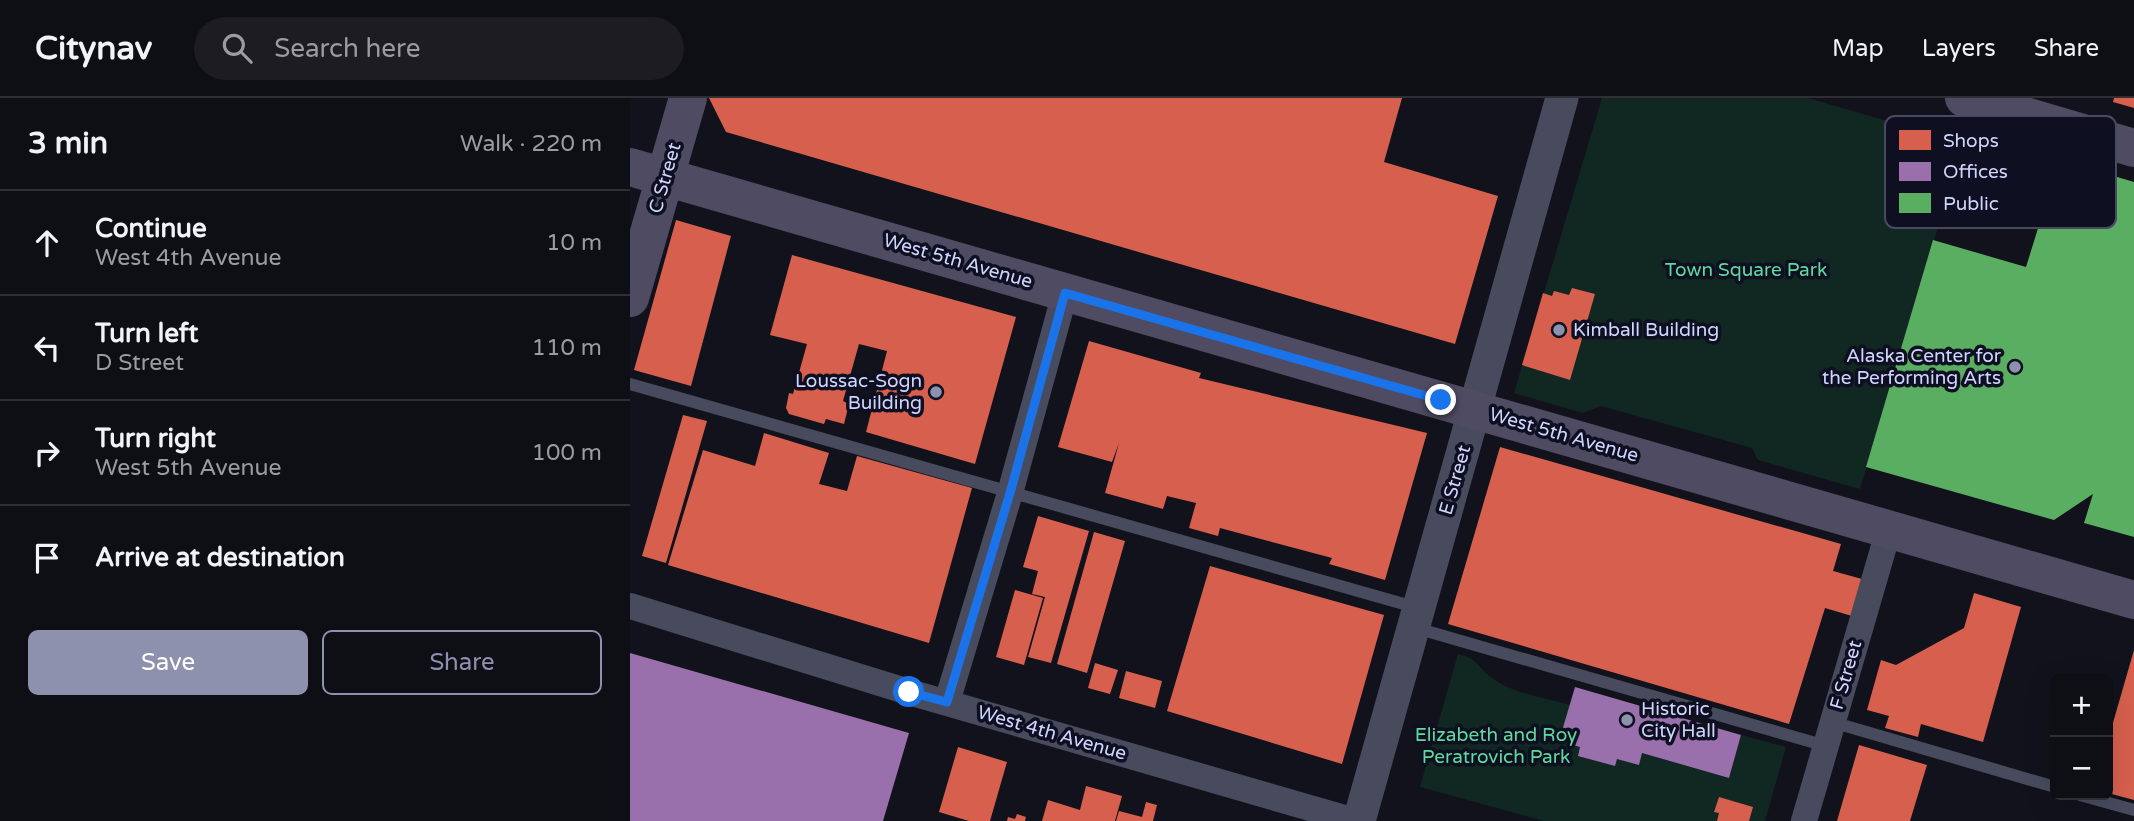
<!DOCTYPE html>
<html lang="en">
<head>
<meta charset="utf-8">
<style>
	body { margin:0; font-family:"Varela Round",sans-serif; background:#1c1c22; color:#f1f3f6 }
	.controls { position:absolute; right:21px; bottom:21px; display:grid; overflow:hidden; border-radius:10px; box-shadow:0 7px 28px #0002 }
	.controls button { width:63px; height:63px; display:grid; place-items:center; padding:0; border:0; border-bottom:2px solid #2e2e34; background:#0e0e15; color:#f1f3f6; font:35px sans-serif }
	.stop { position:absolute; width:21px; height:21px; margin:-16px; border:5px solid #1a73e8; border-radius:50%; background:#fff }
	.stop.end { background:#1a73e8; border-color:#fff; box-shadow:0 2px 7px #0008 }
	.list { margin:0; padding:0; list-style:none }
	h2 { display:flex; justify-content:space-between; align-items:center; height:91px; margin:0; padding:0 28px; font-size:30px }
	h2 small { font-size:23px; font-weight:400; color:#9b9ca0 }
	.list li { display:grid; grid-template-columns:46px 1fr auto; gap:21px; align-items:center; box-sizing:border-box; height:105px; padding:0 28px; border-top:2px solid #2e2e34 }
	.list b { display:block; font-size:26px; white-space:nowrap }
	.list p { margin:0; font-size:23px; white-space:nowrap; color:#9b9ca0 }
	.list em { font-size:23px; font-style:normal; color:#9b9ca0 }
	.actions { display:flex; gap:14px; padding:21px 28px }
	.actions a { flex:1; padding:16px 0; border:2px solid #8d91ae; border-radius:10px; text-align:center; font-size:24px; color:#8d91ae }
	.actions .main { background:#8d91ae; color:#fff }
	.icon { flex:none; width:38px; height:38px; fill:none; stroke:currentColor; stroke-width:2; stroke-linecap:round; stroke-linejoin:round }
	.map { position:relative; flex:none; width:1504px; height:723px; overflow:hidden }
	header { display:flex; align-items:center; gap:42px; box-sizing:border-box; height:98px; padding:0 35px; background:#0e0e15; border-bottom:2px solid #2e2e34 }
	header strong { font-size:33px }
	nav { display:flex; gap:38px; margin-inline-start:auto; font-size:24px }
	.search { width:490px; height:63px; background:#1c1c22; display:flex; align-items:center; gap:18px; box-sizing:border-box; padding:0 24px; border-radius:38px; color:#9b9ca0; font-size:26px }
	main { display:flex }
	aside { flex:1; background:#0e0e15 }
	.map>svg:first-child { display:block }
	.green { fill:#112722 }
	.shops { fill:#d6604d }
	.offices { fill:#9970ab }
	.public { fill:#5aae61 }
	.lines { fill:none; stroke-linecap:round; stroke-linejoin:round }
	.service { stroke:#474b5d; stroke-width:12 }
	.minor { stroke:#474b5d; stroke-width:26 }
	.tertiary { stroke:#474b5d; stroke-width:33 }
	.primary { stroke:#4e4b63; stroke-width:38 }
	.route { stroke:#1a73e8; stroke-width:9 }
	.poi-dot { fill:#8d91ae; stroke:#0e0f20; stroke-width:2.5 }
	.labels { text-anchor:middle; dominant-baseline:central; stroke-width:7; stroke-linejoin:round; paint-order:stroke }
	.street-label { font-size:19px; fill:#cfd5fd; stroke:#0e0f20 }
	.park-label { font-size:19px; fill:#5eda9e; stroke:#0e0f20 }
	.poi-label { font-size:19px; fill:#cfd5fd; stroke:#0e0f20; text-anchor:start }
	.key { fill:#0e0f20; stroke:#484a62; stroke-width:2 }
	.key-label { font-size:19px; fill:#cfd5fd }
</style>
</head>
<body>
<header>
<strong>Citynav</strong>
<div class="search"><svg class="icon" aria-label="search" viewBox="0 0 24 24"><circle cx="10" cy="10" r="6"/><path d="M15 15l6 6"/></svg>Search here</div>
<nav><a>Map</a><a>Layers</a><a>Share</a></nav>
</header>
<main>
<aside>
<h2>3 min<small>Walk · 220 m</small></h2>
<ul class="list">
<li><svg class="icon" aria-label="ahead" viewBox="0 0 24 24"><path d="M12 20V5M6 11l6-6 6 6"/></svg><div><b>Continue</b><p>West 4th Avenue</p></div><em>10 m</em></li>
<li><svg class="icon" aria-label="left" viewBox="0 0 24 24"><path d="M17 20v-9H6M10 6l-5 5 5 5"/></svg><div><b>Turn left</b><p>D Street</p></div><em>110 m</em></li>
<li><svg class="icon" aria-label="right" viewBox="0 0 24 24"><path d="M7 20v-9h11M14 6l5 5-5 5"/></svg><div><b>Turn right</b><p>West 5th Avenue</p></div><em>100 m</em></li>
<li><svg class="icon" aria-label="arrive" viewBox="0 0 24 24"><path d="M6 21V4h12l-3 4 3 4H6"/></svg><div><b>Arrive at destination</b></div></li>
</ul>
<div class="actions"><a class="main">Save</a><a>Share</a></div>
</aside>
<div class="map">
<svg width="1504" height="723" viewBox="0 0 1504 723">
	<rect width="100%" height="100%" fill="#12121c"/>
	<path class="green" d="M972,0H1178L1333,45L1230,391L1128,362L1122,350L971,308L953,315L884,295Z
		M828,556C849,561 847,569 862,580C884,596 915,600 940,607L950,649L1009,666L1012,655L1099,680L1111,637L1156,649L1135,723H914L790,689Z"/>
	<path class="shops" d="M79,0H772L754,64L868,98L825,246L96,34Z
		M1484,0H1504V10L1483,4Z
		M46,122L101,138L61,288L4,272Z
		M162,157L386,219L345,366L236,334L257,253L229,246L213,303L219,306L214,326L196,321L194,326L159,316L156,310L159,295L163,296L177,246L140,237Z
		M942,190L965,196L940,282L892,267L913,195L922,198L924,193L939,197Z
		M459,243L571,275L569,280L797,335L755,482L699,466L702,460L590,430L588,438L559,430L566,405L537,398L533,411L475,395L489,345L482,364L428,349Z
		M53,317L77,323L36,465L12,458Z
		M134,335L199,355L189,386L217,393L227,358L342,390L299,545L38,467L73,352L125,368Z
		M870,349L1211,446L1203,473L1232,481L1222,518L1195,510L1159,626L818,526Z
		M408,418L459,433L421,565L398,559L415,499L402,496L408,473L393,469Z
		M464,434L495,443L457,575L427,566Z
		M580,468L754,517L712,666L537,613Z
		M385,492L413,500L394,567L366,559Z
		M1344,495L1391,509L1353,644L1291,626L1288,639L1255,630L1259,618L1237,612L1251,562L1266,567L1334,530Z
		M1504,552V702L1478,695V642Z
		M465,565L488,572L480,596L458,590Z
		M496,573L532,583L525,610L489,600Z
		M1229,647L1297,667L1280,723H1207Z
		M328,649L377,664L360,723H339L309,714Z
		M456,688L492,698L485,723H412L418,702L450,712Z
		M1089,699L1123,709L1119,723H1087L1089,715L1084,714Z
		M516,704L527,707L523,723H486L489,713L512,719Z
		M387,716L396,719L395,723H377L378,719L385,721Z"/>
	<path class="offices" d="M0,555L279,635L253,723H0Z
		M945,589L1111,637L1099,680L1012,655L1009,667L987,661L985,668L948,658L950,649L929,643Z"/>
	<path class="public" d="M1440,65L1504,84V439L1454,425L1463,396L1424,422L1236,369L1303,142L1396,169L1418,98L1430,102Z"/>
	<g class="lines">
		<path class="service" d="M0,286L788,510
			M786,530L1196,648
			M1202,624L1425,689
			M1450,697L1504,712"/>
		<path class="minor" d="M0,508L279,594L725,723
			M317,604L380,395L435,195
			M1174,723L1259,431"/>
		<path class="tertiary" d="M729,723L932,0"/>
		<path class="primary" d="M1334,0L1504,50
			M0,69L1504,502
			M0,200L58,0"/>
	</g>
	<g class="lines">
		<path class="route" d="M279,594L317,604L380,395L435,195L811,302"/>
	</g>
	<g class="poi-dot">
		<circle cx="929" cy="232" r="7"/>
		<circle cx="1385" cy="269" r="7"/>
		<circle cx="306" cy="294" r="7"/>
		<circle cx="997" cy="622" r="7"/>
	</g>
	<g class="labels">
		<g class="street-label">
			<text transform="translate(35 80) rotate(-74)">C Street</text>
			<text transform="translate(328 163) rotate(16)">West 5th Avenue</text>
			<text transform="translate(934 337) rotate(16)">West 5th Avenue</text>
			<text transform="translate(825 382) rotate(-74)">E Street</text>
			<text transform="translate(1216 577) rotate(-74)">F Street</text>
			<text transform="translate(422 635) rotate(16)">West 4th Avenue</text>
		</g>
		<g class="park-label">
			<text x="1116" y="172">Town Square Park</text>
			<text x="866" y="637">Elizabeth and Roy<tspan x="866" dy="22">Peratrovich Park</tspan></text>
		</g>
		<g class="poi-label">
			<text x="943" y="232">Kimball Building</text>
			<text x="1371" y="258" text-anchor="end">Alaska Center for<tspan x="1371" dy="22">the Performing Arts</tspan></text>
			<text x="292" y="283" text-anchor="end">Loussac-Sogn<tspan x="292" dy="22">Building</tspan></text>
			<text x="1011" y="611">Historic<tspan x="1011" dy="22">City Hall</tspan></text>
		</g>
	</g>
	<rect x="1255" y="18" width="231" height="112" rx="10" class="key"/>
	<rect x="1269" y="32" width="32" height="20" fill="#d6604d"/>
	<rect x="1269" y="64" width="32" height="19" fill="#9970ab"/>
	<rect x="1269" y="95" width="32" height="20" fill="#5aae61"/>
	<g class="key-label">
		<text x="1313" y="49">Shops</text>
		<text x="1313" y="80">Offices</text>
		<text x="1313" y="112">Public</text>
	</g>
</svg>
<div class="controls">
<button>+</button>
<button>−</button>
</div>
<div class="stop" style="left:279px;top:594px"></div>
<div class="stop end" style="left:811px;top:302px"></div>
</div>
</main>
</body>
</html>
